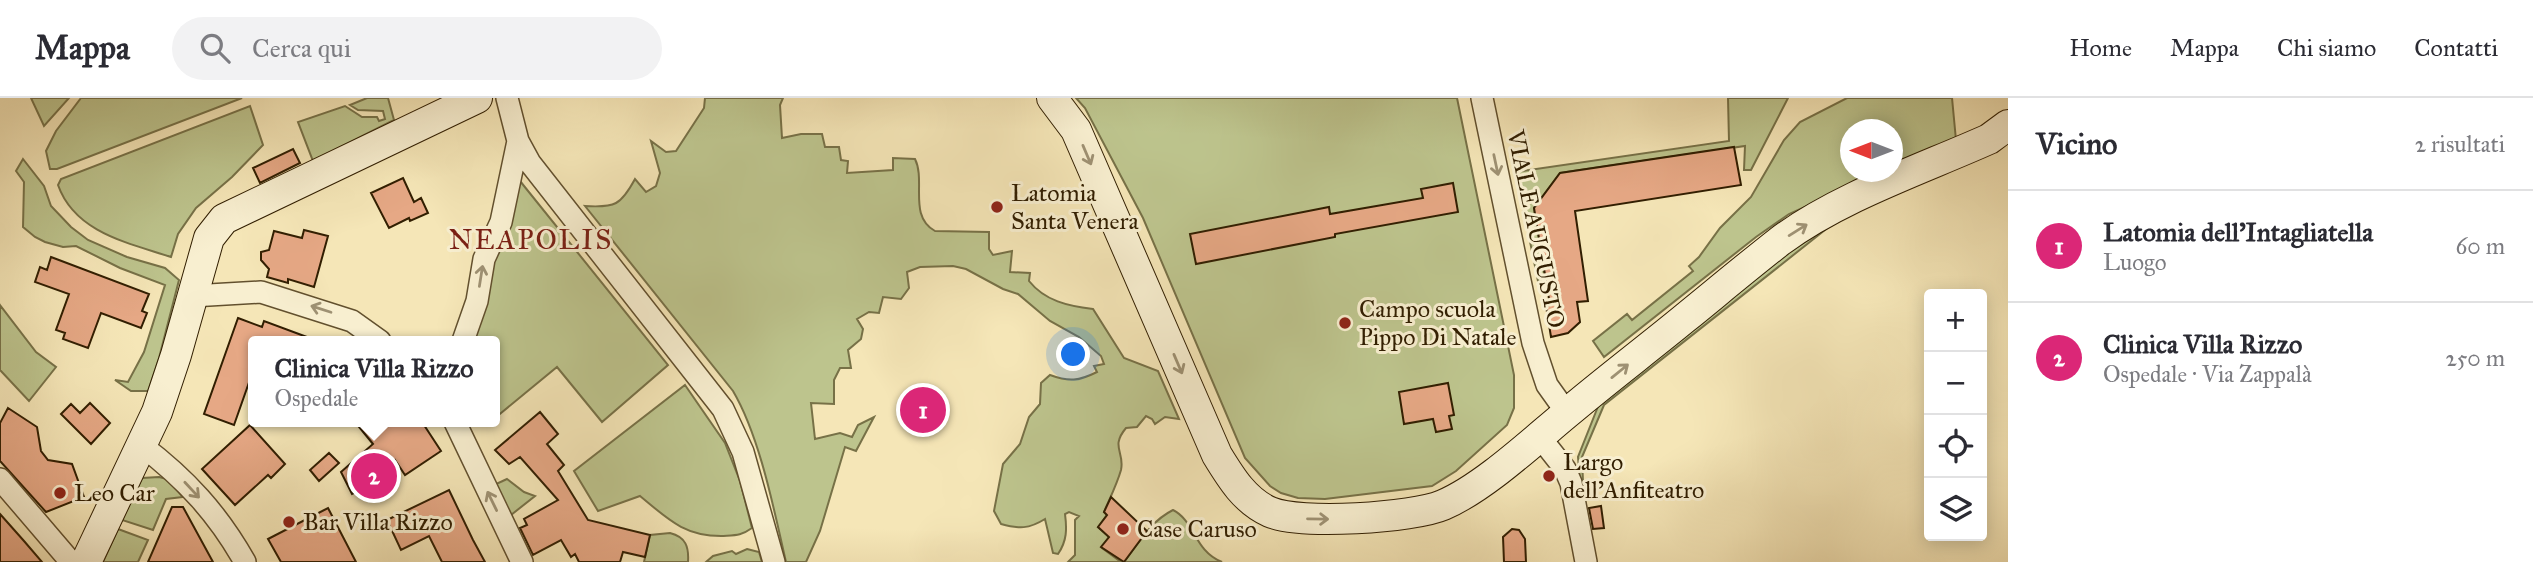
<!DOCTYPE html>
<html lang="it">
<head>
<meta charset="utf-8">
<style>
	body { margin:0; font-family:"IM FELL Great Primer",serif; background:#f2f2f3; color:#2b2b33 }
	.controls { position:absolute; right:21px; bottom:21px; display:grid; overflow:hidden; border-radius:7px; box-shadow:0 4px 18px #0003 }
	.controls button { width:63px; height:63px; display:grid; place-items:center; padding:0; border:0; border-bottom:2px solid #e1e1e2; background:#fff; color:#2b2b33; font:35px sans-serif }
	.compass { position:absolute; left:1840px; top:21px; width:63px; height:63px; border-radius:50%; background:#fff; box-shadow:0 4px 18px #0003; rotate:270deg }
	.you { position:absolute; left:1074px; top:257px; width:24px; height:24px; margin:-18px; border:5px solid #fff; border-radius:50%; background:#1a73e8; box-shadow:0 0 0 10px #1a73e833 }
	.badge { display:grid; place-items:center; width:46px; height:46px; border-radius:50%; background:#db2777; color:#fff; font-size:23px; font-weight:700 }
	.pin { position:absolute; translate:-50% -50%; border:4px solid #fff; box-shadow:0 2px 7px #0006 }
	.popup { position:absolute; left:248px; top:238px; width:252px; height:91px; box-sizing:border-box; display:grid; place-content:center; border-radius:7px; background:#fff; filter:drop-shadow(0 2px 5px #0005); font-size:23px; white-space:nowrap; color:#7c7c81 }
	.popup b { font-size:26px; color:#2b2b33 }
	.popup::after { content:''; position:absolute; left:50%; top:100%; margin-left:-14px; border:14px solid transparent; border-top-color:#fff }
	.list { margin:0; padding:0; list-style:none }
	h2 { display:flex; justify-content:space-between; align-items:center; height:91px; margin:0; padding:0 28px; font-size:30px }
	h2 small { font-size:23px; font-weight:400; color:#7c7c81 }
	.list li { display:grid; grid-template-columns:46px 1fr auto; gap:21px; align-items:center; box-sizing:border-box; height:112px; padding:0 28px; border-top:2px solid #e1e1e2 }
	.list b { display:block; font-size:26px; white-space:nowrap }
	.list p { margin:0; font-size:23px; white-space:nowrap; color:#7c7c81 }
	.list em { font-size:23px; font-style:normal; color:#7c7c81 }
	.icon { flex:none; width:38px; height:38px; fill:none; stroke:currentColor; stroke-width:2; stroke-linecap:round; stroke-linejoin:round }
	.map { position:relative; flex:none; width:2008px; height:464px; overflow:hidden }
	header { display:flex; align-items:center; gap:42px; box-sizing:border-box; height:98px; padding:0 35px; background:#fff; border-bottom:2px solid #e1e1e2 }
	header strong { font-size:33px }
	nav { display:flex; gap:38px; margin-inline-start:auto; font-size:24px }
	.search { width:490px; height:63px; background:#f2f2f3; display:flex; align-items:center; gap:18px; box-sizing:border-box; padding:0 24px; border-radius:38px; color:#7c7c81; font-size:26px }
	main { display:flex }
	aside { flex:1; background:#fff }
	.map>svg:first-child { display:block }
	.green { fill:#bdc48d; stroke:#777147; stroke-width:2 }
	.building { fill:#e6a885; stroke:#311e01; stroke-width:2 }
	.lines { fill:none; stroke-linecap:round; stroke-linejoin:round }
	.street-casing { stroke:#62502e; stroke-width:24 }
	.secondary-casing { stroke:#311e01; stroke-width:32 }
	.street { stroke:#f8efd0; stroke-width:21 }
	.secondary { stroke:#f8efd0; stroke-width:30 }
	.oneway { stroke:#9e9173 }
	.poi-dot { fill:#8f2418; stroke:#f8efd0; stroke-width:2.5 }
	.labels { text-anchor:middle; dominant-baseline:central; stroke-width:6; stroke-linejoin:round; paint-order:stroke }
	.poi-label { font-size:24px; fill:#311e01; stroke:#f8efd0; text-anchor:start }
	.street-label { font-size:24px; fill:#311e01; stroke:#f8efd0 }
	.quarter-label { font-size:28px; letter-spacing:2px; fill:#7a1f14; stroke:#f8efd0 }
</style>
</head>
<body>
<header>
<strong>Mappa</strong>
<div class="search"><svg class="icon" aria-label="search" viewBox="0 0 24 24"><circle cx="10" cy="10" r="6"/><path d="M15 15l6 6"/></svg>Cerca qui</div>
<nav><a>Home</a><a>Mappa</a><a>Chi siamo</a><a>Contatti</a></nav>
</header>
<main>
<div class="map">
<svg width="2008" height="464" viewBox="0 0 2008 464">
	<rect width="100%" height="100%" fill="#f5e6b7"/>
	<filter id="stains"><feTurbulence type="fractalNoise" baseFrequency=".00286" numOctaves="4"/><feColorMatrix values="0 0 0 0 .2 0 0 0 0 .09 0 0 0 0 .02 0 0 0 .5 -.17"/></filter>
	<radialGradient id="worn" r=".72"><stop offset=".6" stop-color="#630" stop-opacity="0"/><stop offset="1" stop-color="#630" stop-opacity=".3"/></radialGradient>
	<path class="green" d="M31,0H69L44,28Z
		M81,0H242L57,71H50L46,53L56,33Z
		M367,0H388L394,22L313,63L298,24L345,8L362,19H377L379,23L385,21L383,13L358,12L350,7Z
		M705,0H783L780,7L782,40L801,36H822L825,49H839L841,62L848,63L847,75L893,72V60L915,61C926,83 908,118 935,133L989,134V151L993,157L1012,153L1010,174L1030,175L1029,183C1045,203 1068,208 1093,211L1124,260L1158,273L1179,321L1165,319L1155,326L1152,321L1146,318L1137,329L1126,330C1110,349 1125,354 1121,372C1117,386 1110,400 1104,414L1107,417L1098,429L1109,439L1102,450L1121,464H1068L1075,457V422L1079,418L1069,414L1065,416C1067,431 1067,443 1058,456L1053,455L1045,421C1029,431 1019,431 1001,426L994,413L1003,366L1020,346L1029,319L1040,306L1041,285L1050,277C1069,284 1079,283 1097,274L1094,268L1104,266L1101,258L1079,239L1050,223L1018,196L1003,191L966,171L953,168L920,169L907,174L909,190L901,201L883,199L879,215L869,214L857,221L863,231L861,241L848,252L851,270H840L834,282V306L811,305L815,341L840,335L852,339L858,327L874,319L856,353L845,349L820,433L806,464H786C774,412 760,339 733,293L585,108C615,110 621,107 635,81L646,94L656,88L660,75L651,43L666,54L676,53L704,10Z
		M1076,0H1457L1514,277V310L1507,327L1456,373L1432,388L1325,401L1298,400L1281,395L1270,388L1245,360L1143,120L1085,10Z
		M1728,0H1788L1751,72H1744L1745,48L1560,75L1534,110L1547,193H1540L1516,74L1729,43Z
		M1847,0H1952L1956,42L1893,69L1892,32H1850V74H1882L1789,116L1756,139L1604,259L1593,243L1627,216L1632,222L1693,173L1689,168L1699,159L1720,130L1751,99L1784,42L1800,24Z
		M250,8L263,47L232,79L196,110L178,136L171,159C129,145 75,135 58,87L61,81Z
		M23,61L44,88L51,108L71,129L88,142L127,159L165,170L179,182L159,260L148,293H131L115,282L128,284L144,254L165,187L120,170L76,148L63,149L45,144L35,139L23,129L24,84L16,73Z
		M516,78L668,267L602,324L557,269L495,320V243H472L490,162Z
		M1830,128L1604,307L1582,359L1583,384H1580L1578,359L1599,306L1793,150Z
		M0,207L36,254L56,269L29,303L0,272Z
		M685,287L725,345L740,383L752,430C741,438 735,437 721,438C684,438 668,421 640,398L598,413L574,373Z
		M159,379L167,381L183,399L166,401L153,432L122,422L142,380Z
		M507,381L524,394L535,398L511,417L494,387Z
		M1173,412C1195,423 1194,453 1222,464H1124C1139,444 1151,423 1173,412Z
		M118,431L148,442L138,464H103Z
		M670,435C686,439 689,449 688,464H644L650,437Z
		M747,451L759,454L762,464H706L713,458L732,453L736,456Z"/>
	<path class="building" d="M1734,49L1741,87L1575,113L1588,203L1577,204L1580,224L1568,235L1551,239L1546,208L1550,207L1534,110L1560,75Z
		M293,51L300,65L260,85L253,70Z
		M403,80L414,104L421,100L428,115L410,123L409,120L389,130L371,95Z
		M1453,85L1458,114L1335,136V139L1196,166L1190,136L1329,109L1330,116L1423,100L1421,91Z
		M304,132L328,138L314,189L288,181V185L267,179L269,171L261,162V154L269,152L274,133L302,140Z
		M51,159L149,196L142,213L147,215L141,230L101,215L88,250L63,241L65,235L56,232L69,196L35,184L40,169L47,172Z
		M238,220L262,229L264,223L315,242L253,243V273L234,327L204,316Z
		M1448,285L1454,317L1449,318L1452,331L1436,334L1433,321L1404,326L1399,294Z
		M90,305L110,325L91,346L61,316L71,306L80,315Z
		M8,310L37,329L41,353L48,362L72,366L84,399L46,414L0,363V325Z
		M540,314L558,336L547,346L564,367L558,373L588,422L650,437L645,459L623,454L620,464H579L575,456L571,459L561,442L533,457L520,430L527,427L524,421L558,402L520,359L509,366L495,352Z
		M355,324H422L441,353L405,377L395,362L366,387L367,389L352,396L341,374L373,346Z
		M250,327L285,366L271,380L268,377L235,407L202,371Z
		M329,355L339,365L319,383L310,372Z
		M449,392L473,442L485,464H442L429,438L401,452L387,422Z
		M1111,399L1147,433L1124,464L1101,449L1109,439L1098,429L1107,417L1104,414Z
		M1601,408L1604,430L1593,431L1589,410Z
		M172,409H183L213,464H148Z
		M328,410L356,464H281L268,441Z
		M0,416L24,443L42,464H0Z
		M1512,431L1519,432L1525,441L1526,464H1504L1503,439Z"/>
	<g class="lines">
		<defs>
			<path id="street" d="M507,0L518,43L530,65L723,311L743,354L774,464
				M1482,0L1533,245L1547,287L1567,315
				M192,198L261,194L352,223L380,243
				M463,243L477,203L484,161L501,124L518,43
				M455,324L522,464
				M1539,338L1565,371L1571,385L1586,464
				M141,347C186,381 218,416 245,464
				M0,381L71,464"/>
			<path id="secondary" d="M1052,0L1076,32L1217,357C1231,380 1245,403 1270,414C1300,427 1413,420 1443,407C1483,390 1531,345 1566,316C1605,283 1646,252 1685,220C1717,194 1748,168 1780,143C1839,99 1922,71 1989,41L2008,27
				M86,464L157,314L176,257L209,140L224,121L477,0"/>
		</defs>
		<use href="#street" class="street-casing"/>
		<use href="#secondary" class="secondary-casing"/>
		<use href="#street" class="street"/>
		<use href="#secondary" class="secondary"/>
	</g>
	<defs><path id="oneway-shaft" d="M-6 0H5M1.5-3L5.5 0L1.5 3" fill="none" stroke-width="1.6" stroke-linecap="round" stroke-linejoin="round" transform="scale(1.75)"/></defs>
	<g class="oneway">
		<use href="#oneway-shaft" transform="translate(1087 57) rotate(67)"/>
		<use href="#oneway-shaft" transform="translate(1496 67) rotate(78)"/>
		<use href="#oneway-shaft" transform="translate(1798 132) rotate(-32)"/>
		<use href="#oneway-shaft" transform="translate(481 178) rotate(-81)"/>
		<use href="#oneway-shaft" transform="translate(321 211) rotate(-162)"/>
		<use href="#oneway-shaft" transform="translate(1178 266) rotate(67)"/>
		<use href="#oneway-shaft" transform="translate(1620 273) rotate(-39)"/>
		<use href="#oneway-shaft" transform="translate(192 392) rotate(47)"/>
		<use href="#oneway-shaft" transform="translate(492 403) rotate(-116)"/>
		<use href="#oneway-shaft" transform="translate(1318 421) rotate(1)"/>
	</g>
	<g class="poi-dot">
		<circle cx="997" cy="109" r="7"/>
		<circle cx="1345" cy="225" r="7"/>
		<circle cx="1549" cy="378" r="7"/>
		<circle cx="60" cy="395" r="7"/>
		<circle cx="289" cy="424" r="7"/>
		<circle cx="1123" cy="431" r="7"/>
	</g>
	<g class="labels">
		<g class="poi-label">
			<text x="1011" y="95">Latomia<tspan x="1011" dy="28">Santa Venera</tspan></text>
			<text x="1359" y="211">Campo scuola<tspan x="1359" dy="28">Pippo Di Natale</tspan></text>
			<text x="1563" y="364">Largo<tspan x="1563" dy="28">dell'Anfiteatro</tspan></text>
			<text x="74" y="395">Leo Car</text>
			<text x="303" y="424">Bar Villa Rizzo</text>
			<text x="1137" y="431">Case Caruso</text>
		</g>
		<g class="street-label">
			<text transform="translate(1536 131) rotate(78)">VIALE AUGUSTO</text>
		</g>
		<g class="quarter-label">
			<text x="531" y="141">NEAPOLIS</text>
		</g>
	</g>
	<rect width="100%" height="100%" filter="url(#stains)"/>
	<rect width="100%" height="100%" fill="url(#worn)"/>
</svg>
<div class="controls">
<button>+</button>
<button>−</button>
<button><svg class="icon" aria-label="locate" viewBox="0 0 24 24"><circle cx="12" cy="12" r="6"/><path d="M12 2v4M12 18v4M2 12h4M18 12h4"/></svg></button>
<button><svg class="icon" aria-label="layers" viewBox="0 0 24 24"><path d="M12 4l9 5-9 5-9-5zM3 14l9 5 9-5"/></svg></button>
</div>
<svg class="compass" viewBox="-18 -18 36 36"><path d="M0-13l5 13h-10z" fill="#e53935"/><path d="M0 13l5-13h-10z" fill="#7c7c81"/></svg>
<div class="you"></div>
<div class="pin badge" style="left:923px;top:312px">1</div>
<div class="pin badge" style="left:374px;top:378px">2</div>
<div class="popup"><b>Clinica Villa Rizzo</b>Ospedale</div>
</div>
<aside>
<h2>Vicino<small>2 risultati</small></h2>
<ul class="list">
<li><span class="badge">1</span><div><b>Latomia dell'Intagliatella</b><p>Luogo</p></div><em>60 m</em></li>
<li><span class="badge">2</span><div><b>Clinica Villa Rizzo</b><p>Ospedale · Via Zappalà</p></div><em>250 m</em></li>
</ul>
</aside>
</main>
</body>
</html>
